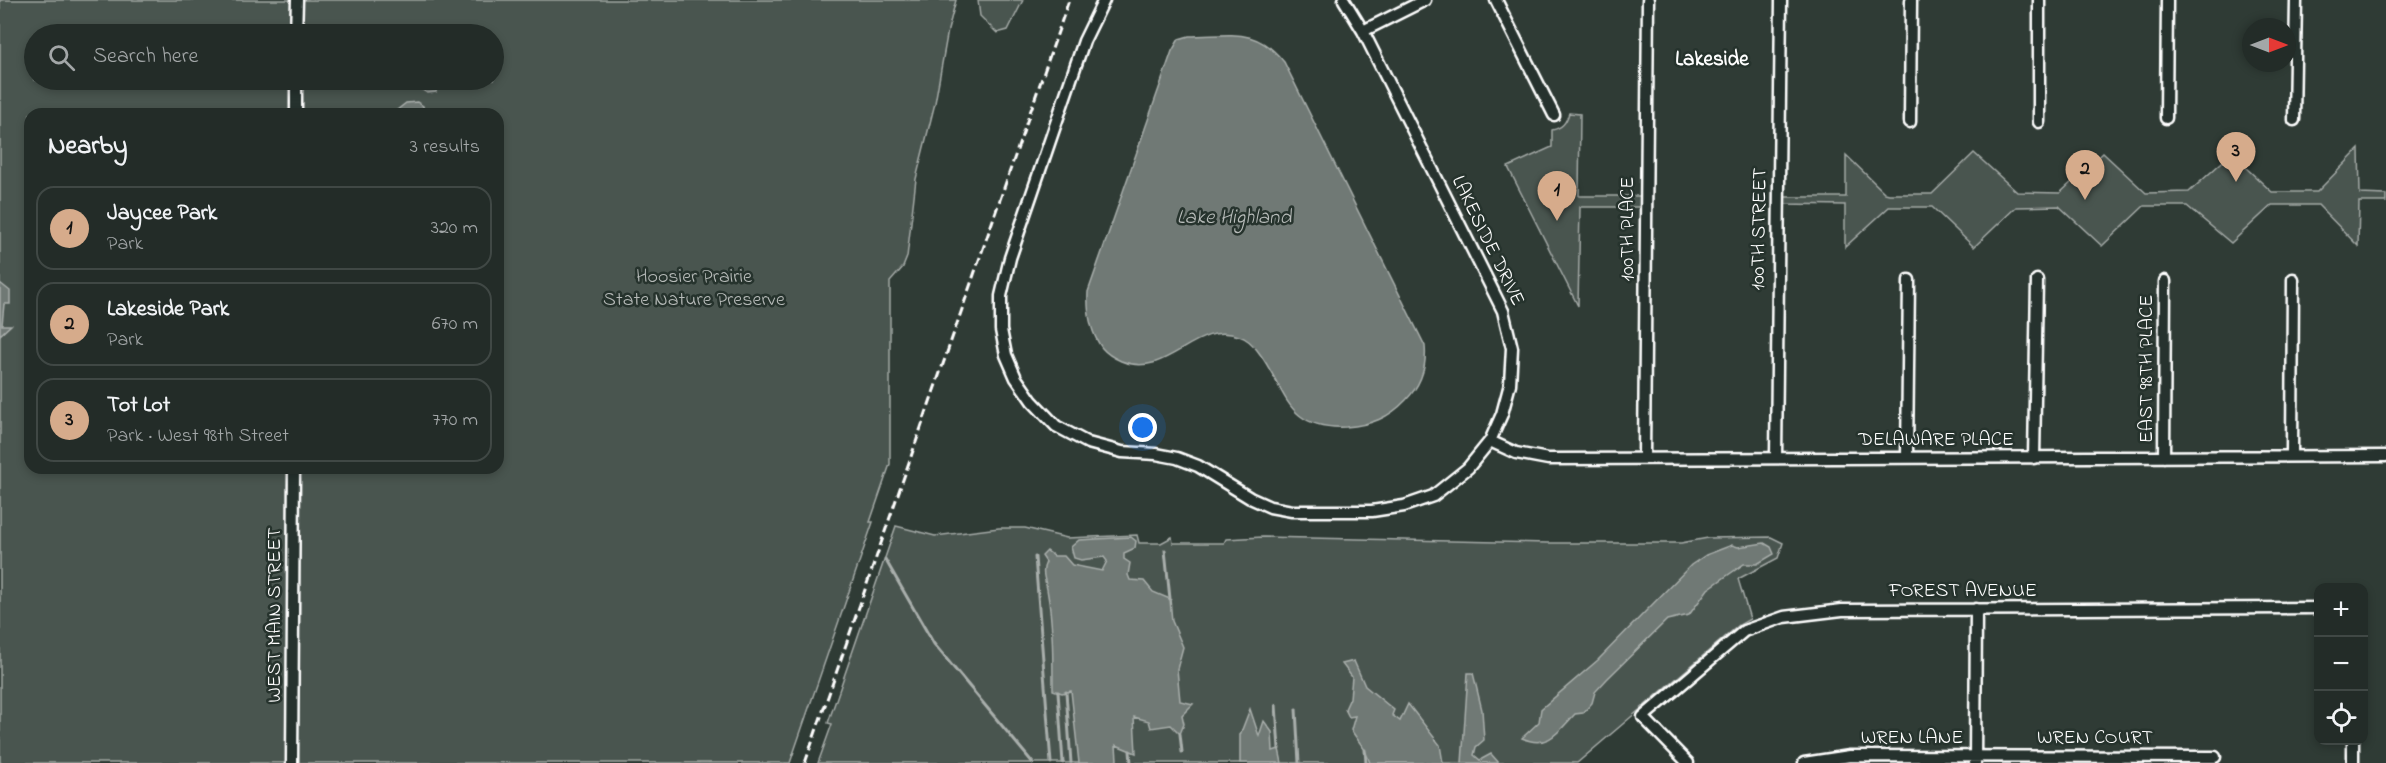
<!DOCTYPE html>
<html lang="en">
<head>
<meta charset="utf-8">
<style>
	body { margin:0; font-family:"Indie Flower",sans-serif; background:#2f3834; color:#f1f3f6 }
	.controls { position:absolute; right:18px; bottom:18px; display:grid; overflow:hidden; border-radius:12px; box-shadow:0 3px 9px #0003 }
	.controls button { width:54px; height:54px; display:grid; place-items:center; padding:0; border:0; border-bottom:2px solid #404845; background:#232c28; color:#f1f3f6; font:30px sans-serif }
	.compass { position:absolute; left:2242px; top:18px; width:54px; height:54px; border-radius:50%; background:#232c28; box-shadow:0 3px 9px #0003; rotate:90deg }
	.you { position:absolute; left:1143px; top:428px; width:21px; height:21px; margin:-15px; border:4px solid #fff; border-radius:50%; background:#1a73e8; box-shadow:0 0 0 9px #1a73e833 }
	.badge { display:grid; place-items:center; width:39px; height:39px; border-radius:50%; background:#d6ab8b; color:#111; font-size:20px; font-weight:700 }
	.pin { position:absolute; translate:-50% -50px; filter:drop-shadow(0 2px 3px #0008) }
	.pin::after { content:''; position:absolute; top:32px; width:21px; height:18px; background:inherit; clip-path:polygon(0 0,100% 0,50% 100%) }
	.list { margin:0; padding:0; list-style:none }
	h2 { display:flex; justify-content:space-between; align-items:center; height:78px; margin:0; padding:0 24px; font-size:26px }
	h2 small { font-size:20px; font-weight:400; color:#a3a7a8 }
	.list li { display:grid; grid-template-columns:39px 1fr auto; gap:18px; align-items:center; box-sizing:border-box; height:84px; margin:0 12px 12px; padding:0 12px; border:2px solid #404845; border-radius:18px }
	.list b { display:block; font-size:22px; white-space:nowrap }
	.list p { margin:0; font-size:20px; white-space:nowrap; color:#a3a7a8 }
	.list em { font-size:20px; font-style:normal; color:#a3a7a8 }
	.icon { flex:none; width:33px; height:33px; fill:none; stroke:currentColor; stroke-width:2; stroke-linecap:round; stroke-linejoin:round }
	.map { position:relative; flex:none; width:2386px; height:763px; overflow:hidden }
	.search { position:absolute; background:#232c28; box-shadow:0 3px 9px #0003; left:24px; top:24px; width:480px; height:66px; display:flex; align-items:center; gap:15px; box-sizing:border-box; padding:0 21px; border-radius:33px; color:#a3a7a8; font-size:22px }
	.panel { position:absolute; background:#232c28; box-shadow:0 3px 9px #0003; left:24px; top:108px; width:480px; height:366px; border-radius:18px }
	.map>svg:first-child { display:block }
	.green { fill:#4a544f; stroke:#a4aaa7; stroke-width:1.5; fill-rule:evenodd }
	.water { fill:#707975; stroke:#a9afac; stroke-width:1.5 }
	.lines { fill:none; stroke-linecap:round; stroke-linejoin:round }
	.stream { stroke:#a9afac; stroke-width:3 }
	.minor-casing { stroke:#fff; stroke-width:15 }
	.minor { stroke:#26332d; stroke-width:10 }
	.rail { stroke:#fff; stroke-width:3; stroke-dasharray:9 4.5; stroke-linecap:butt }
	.labels { text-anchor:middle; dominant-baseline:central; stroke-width:5; stroke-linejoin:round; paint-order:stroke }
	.street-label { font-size:20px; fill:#fff; stroke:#26332d }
	.park-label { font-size:20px; fill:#b7bbb9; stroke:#26332d }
	.neighbourhood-label { font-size:21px; font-weight:bold; fill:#fff; stroke:#26332d }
	.water-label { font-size:21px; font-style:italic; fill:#b8bcba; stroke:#26332d }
</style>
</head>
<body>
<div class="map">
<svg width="2386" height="763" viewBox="0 0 2386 763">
	<rect width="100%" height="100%" fill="#2f3b35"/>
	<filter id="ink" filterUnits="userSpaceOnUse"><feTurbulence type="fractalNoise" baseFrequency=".0167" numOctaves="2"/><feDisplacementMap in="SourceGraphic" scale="12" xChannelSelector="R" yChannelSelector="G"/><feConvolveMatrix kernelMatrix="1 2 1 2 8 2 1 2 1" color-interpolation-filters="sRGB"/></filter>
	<g filter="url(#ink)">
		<path class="green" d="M0,0H956L948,30L935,103L916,179L907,257L903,267L890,282V464L870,522H873L790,763H0ZM34,34H494V80H34ZM30,114H498V468H30Z
			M978,0H1023L1008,30L997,33L980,16Z
			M1569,113L1580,114L1579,196H1640V207H1580L1578,306L1508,167L1552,147V130C1562,128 1566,123 1569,113Z
			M2359,149L2360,194L2386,195V202H2359L2358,246L2318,205H2272L2231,243L2187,206H2144L2102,246L2059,206L2016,207L1974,247L1932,207H1889L1845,247V205L1784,204V197H1846V155L1885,193L1889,194H1932L1974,153L2017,192L2060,193L2103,153L2146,193L2189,192L2231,154L2272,192H2317Z
			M896,526L935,536L999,528H1025L1067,538L1137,535L1139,543H1161L1172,537L1173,543H1224L1226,539L1263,537L1547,543H1681L1708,538L1771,537L1783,543L1778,558L1738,579L1750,619L1739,625L1577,763H818L832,724L828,723Z"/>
		<path class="water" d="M1189,36C1231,36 1255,26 1284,62L1425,346C1427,367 1421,385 1406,400C1389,418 1371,425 1346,427C1283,430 1287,388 1257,350C1252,344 1247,338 1239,336C1193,320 1169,380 1121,361C1114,358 1107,354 1102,348C1090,332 1087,312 1088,292L1172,51L1179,39Z
			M416,80H438L436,92L427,93L417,86Z
			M417,102L423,106L424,114H392L406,103Z
			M0,283L10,291V304H4L2,325H11L0,335Z
			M1131,537L1136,541L1135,548L1124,553V559L1130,563L1128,575L1130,580L1144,581L1153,592L1170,599L1172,621L1183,647L1177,669L1180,701L1193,704L1182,715L1184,724L1180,734L1171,725L1151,728L1149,721L1134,717L1136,753L1116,745L1117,760L1114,763H1079L1071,691L1062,693L1053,690C1053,656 1053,622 1047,589C1045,579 1041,572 1046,562L1042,556L1047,551L1054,556H1064L1072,565L1102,571L1107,561L1104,557L1081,560L1074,558L1071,547L1079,540Z
			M1764,543L1771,547L1774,554L1757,564H1744L1708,589L1689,615L1667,620L1607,679L1595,692L1592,703L1583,713L1575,714C1559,731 1548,750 1522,738L1539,722L1541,709L1598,660L1691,565L1706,555L1732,545L1738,547Z
			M1354,661L1365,686L1394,710L1392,715L1400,721L1408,704L1440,745L1443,763H1370L1365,750L1351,730L1355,716L1349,717L1345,709L1350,698L1352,677L1342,664Z
			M1468,673H1473L1482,710L1484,740L1476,747L1474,755L1480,760L1491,754L1499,763H1462Z
			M1250,709L1259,736L1264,721L1272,732L1273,751L1279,749L1282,763H1240V735Z"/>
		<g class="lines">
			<path class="stream" d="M1165,550L1170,599
				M1035,557L1051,763
				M885,559L934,644L1033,763
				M1058,692L1063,763
				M1066,692L1071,763
				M1276,705L1279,749
				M1296,709L1299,763
				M1180,734L1182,752
				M1365,750L1366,763
				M1130,751L1131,763"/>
			<defs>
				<path id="minor" d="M1104,0L1084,41L1010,258L1001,296V330L1006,355L1016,378L1032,401L1056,426L1088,443L1122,452L1156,454L1177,458L1198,466L1250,498L1270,507L1292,511H1372L1404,506L1433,496L1468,468L1490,441L1502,414L1510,384L1512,348L1503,311L1363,31L1344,0
					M1496,0L1554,115
					M1363,31L1425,0
					M296,34L297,0
					M296,114V80
					M2166,118L2167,0
					M2294,120L2296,0
					M1910,122L1911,0
					M2039,122V0
					M1490,441L1516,453L1548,459L2386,456
					M2292,455L2293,279
					M1907,457L1909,280
					M2164,457L2165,281
					M1644,458L1648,0
					M1776,458L1781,0
					M2034,458L2037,280
					M292,763L294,468
					M1688,763L1643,717L1744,631L1784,617L1842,610L2318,608
					M1804,763L1850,756L2215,757
					M1975,763L1976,609
					M2353,763V740"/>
			</defs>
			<use href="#minor" class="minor-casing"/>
			<use href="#minor" class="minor"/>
			<path class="rail" d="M805,763L1069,0"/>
		</g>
	</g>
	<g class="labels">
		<g class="street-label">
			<text transform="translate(1628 229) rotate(-90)">100TH PLACE</text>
			<text transform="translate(1760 229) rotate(-89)">100TH STREET</text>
			<text transform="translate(1487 241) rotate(64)">LAKESIDE DRIVE</text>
			<text transform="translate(2147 369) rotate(-90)">EAST 98TH PLACE</text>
			<text x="1936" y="440">DELAWARE PLACE</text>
			<text x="1963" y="591">FOREST AVENUE</text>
			<text transform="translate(275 615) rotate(-90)">WEST MAIN STREET</text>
			<text x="1912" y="738">WREN LANE</text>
			<text x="2095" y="738">WREN COURT</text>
		</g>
		<g class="park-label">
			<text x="694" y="277">Hoosier Prairie<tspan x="694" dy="23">State Nature Preserve</tspan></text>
		</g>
		<g class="neighbourhood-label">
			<text x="1712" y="60">Lakeside</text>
		</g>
		<g class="water-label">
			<text x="1234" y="218">Lake Highland</text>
		</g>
	</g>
</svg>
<div class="controls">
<button>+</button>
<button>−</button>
<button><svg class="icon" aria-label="locate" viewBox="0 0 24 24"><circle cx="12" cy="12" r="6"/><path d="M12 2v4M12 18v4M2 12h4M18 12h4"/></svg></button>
</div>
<svg class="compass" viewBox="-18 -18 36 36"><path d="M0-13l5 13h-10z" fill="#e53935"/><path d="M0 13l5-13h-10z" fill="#a3a7a8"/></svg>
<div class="you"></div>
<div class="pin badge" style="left:1557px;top:221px">1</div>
<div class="pin badge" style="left:2085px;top:200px">2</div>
<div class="pin badge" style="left:2236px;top:182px">3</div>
<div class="search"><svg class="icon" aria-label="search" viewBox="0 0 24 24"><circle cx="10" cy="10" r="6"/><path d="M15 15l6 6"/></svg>Search here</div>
<section class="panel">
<h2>Nearby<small>3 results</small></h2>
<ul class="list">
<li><span class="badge">1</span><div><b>Jaycee Park</b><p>Park</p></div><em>320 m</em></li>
<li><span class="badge">2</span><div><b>Lakeside Park</b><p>Park</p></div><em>670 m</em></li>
<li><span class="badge">3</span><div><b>Tot Lot</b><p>Park · West 98th Street</p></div><em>770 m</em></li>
</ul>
</section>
</div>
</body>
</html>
